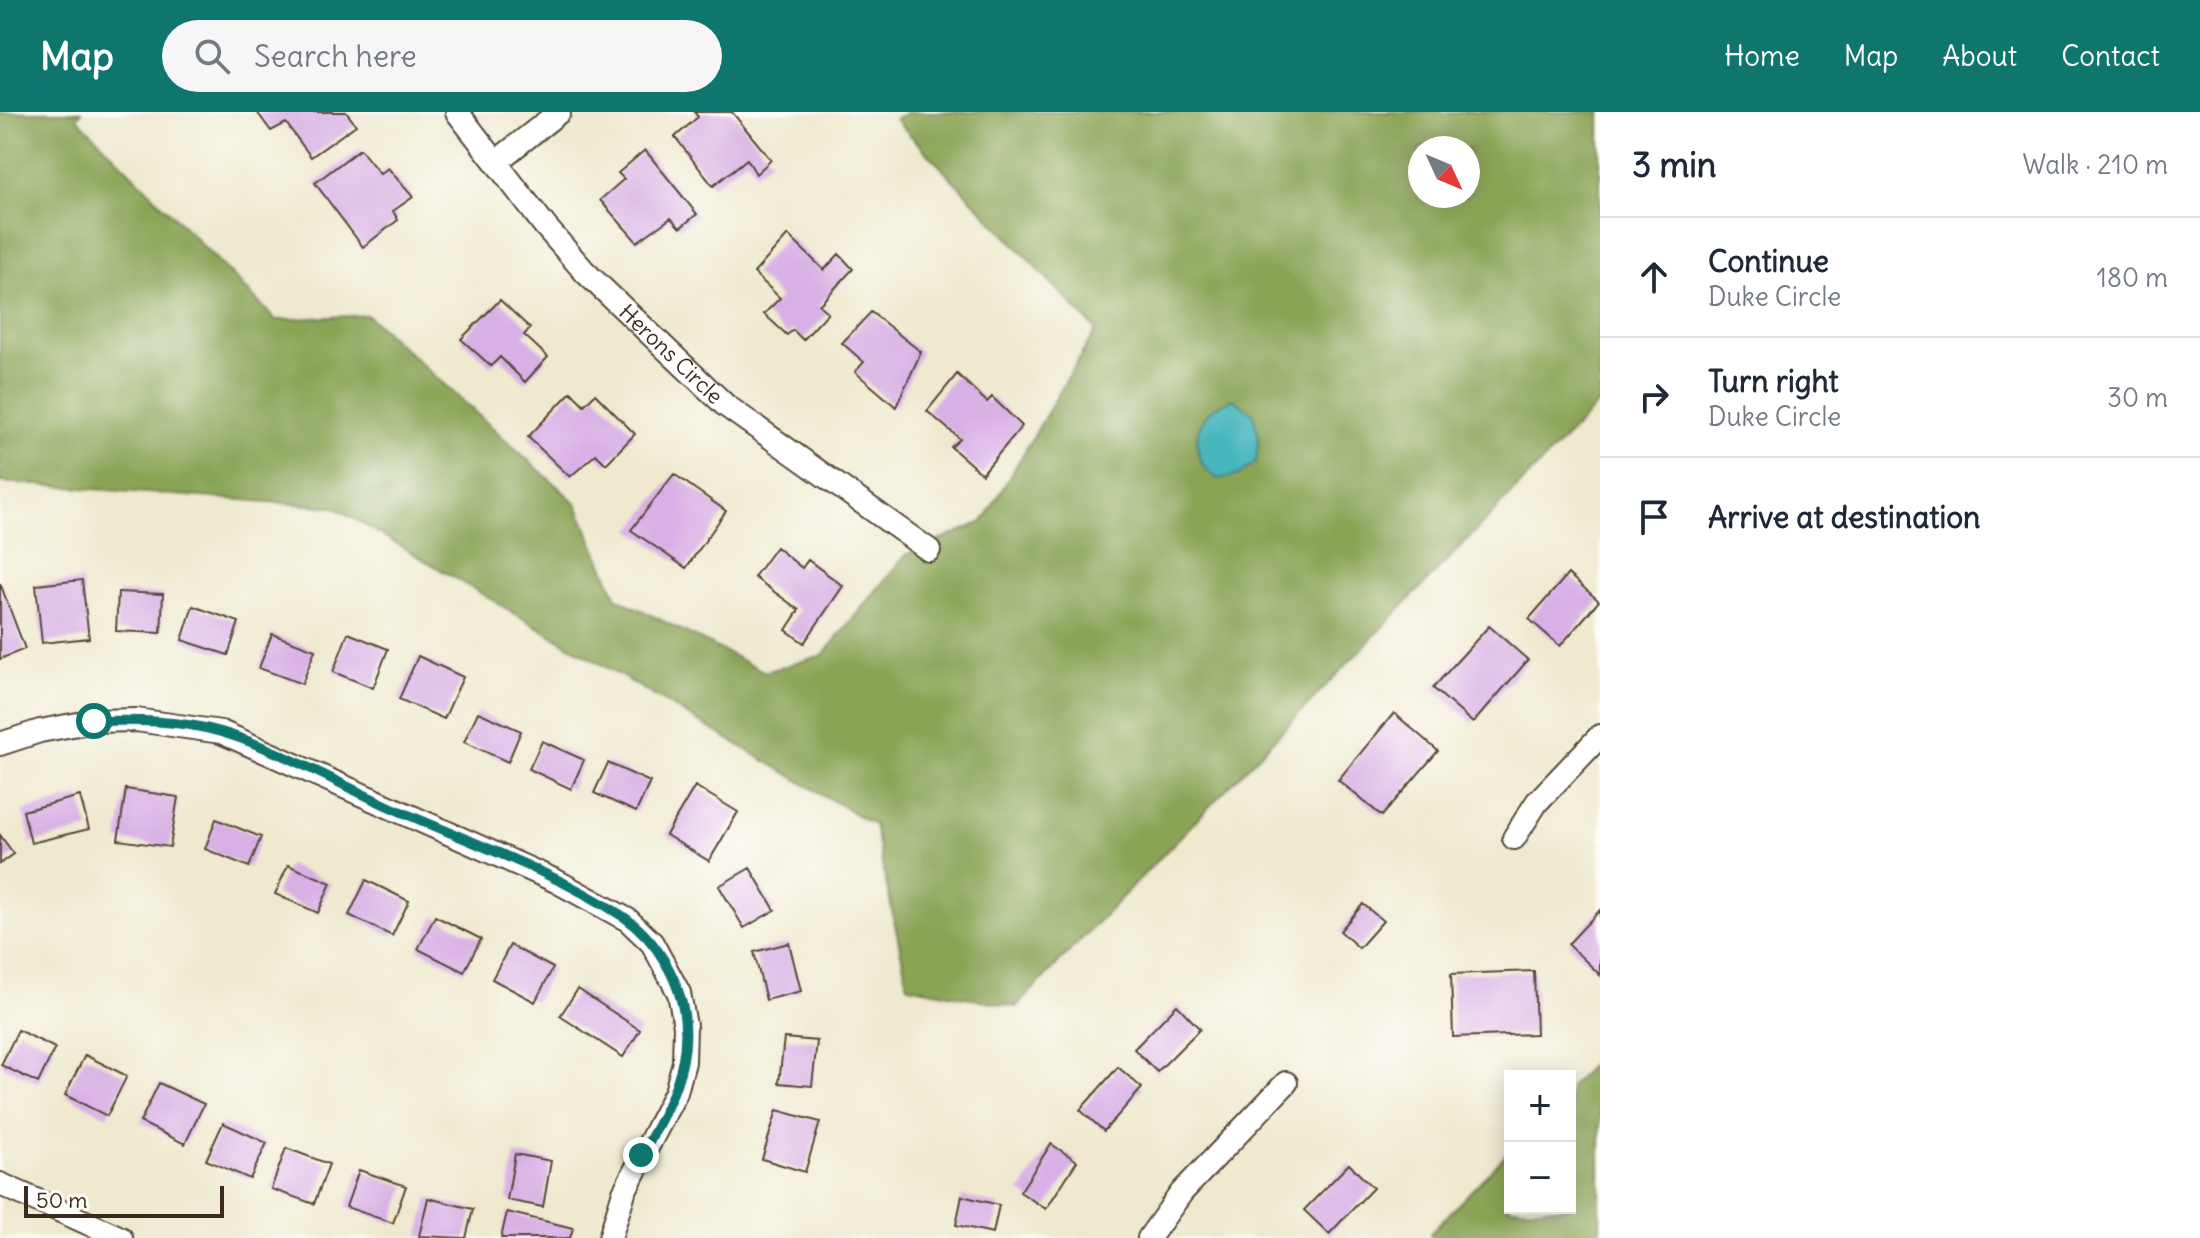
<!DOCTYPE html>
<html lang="en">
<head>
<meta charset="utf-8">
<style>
	body { margin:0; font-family:Delius,sans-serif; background:#f6f6f7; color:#1f2937 }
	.controls { position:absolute; right:24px; bottom:24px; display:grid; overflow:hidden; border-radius:0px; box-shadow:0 4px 20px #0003 }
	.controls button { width:72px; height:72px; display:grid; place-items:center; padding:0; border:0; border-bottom:2px solid #e0e1e3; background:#fff; color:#1f2937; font:40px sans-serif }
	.compass { position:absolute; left:1408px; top:24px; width:72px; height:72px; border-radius:50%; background:#fff; box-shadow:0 4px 20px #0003; rotate:134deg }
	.scale { position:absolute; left:24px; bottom:20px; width:200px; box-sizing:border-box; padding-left:8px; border:4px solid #3b2a1e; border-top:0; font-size:22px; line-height:28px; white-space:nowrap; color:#3b2a1e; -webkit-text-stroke:6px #fdfcf7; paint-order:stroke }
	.stop { position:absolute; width:24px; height:24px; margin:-18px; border:6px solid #0f766e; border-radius:50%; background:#fff }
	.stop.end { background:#0f766e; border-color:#fff; box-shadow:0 2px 8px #0008 }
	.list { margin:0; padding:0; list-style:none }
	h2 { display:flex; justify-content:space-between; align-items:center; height:104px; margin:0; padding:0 32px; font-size:34px }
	h2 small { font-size:26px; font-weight:400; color:#747a83 }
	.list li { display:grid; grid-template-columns:52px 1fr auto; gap:24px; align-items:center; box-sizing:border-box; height:120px; padding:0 32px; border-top:2px solid #e0e1e3 }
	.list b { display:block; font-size:30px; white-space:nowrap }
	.list p { margin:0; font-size:26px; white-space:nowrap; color:#747a83 }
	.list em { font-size:26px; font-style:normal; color:#747a83 }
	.icon { flex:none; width:44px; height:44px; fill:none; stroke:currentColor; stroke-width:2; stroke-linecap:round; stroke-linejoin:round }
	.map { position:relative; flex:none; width:1600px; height:1126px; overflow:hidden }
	header { display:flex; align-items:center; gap:48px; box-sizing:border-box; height:112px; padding:0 40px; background:#0f766e; color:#fff }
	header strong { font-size:38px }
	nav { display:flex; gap:44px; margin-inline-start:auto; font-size:28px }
	.search { width:560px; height:72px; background:#f6f6f7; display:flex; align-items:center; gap:20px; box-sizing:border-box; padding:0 28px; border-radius:44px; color:#747a83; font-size:30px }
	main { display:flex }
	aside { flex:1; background:#fff }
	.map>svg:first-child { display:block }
	.forest { fill:#8aa456; stroke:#62673a; stroke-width:2; fill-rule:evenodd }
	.water { fill:#46b6bd; stroke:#40706e; stroke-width:2 }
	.building { fill:#d9b0e5 }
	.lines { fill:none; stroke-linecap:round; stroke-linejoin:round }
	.minor-casing { stroke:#564739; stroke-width:26 }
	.minor { stroke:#fff; stroke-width:22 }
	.route { stroke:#0f766e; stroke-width:10 }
	.labels { text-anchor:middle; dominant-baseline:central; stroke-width:8; stroke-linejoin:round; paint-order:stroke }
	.street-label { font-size:22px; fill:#3b2a1e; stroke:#fdfcf7 }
</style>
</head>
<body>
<header>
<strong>Map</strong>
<div class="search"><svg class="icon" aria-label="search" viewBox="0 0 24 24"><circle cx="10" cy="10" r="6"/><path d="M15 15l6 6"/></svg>Search here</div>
<nav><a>Home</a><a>Map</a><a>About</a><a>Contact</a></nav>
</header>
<main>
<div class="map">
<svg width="1600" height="1126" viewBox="0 0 1600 1126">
	<rect width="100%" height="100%" fill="#fdfcf7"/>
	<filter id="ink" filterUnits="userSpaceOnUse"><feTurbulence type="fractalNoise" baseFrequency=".0125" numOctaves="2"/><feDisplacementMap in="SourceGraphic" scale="16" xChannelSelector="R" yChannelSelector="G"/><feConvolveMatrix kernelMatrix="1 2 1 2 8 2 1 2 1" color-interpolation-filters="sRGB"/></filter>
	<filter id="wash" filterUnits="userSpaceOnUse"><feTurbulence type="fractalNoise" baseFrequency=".006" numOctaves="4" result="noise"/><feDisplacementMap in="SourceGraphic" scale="32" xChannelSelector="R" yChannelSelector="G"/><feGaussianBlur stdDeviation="1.8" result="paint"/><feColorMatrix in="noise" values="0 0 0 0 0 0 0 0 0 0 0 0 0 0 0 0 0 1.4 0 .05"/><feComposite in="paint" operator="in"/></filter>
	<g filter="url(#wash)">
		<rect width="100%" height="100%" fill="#eee9cf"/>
		<path class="forest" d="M0,0H81L77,6L276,208L367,203L576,391L617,486L765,560L823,543L905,443L983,410L1096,218L895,7L908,0H1600V290L1016,895L908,874L874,713L334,395L0,370ZM1420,36H1468V84H1420Z
			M1600,944V1126H1434L1430,1122L1510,1038V1096H1570V975Z"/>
		<path class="water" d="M1233,287L1253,301L1259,326L1256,350L1239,363L1218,367C1194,353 1190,320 1210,299C1215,294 1227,290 1233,287Z"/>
		<g id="blocks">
			<path class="building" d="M257,0H346L356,13L311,45L286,11L271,19Z
				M694,0H732L771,48L756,62L747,47L713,74L675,25L698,5Z
				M360,37L380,62L388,56L413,85L393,99L398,108L363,135L315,71Z
				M645,38L697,102L680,116L671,106L637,130L600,88L624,67L618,61Z
				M788,123L824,158L839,142L853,157L819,193L828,201L803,228L793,218L787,223L764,202L780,186L754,161Z
				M500,188L530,216L524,223L548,245L525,270L500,245L491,254L461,227Z
				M871,200L921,240L896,295L855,260L864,250L842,231Z
				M957,262L987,290L992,285L1022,314L982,362L951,335L960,327L927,299Z
				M571,280L584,293L595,282L635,322L606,352L596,342L570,365L528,325Z
				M674,362L726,399L686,456L631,418Z
				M776,435L802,456L808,448L843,474L804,531L786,518L799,498L754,465Z
				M1568,462L1599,489L1560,534L1529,507Z
				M82,468L89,526L42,531L36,473Z
				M0,471L25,537L0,547Z
				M118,480L163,482L161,521L116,519Z
				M193,494L239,510L228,543L182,528Z
				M1489,514L1528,548L1473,611L1433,576Z
				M348,521L388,537L373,576L333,560Z
				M272,522L315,538L302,572L259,556Z
				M418,544L463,565L444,607L399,587Z
				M478,600L521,619L508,650L464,630Z
				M1394,601L1438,639L1382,704L1338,668Z
				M542,629L584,648L571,677L529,657Z
				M608,651L650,670L636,700L594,681Z
				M695,674L738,700L709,749L666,723Z
				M126,677L178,685L170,735L118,728Z
				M80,684L89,717L31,731L23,699Z
				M216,707L261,725L249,755L205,737Z
				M0,723L14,742L0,752Z
				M288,753L331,771L318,801L275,782Z
				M750,756L775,798L744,816L719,774Z
				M366,768L409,789L392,824L349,803Z
				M1363,792L1383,809L1359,836L1340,819Z
				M1600,798V863L1568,832Z
				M435,804L481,827L464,860L418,837Z
				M789,831L801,879L766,888L754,840Z
				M510,833L553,856L535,890L492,867Z
				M1534,859L1536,922L1453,925L1451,862Z
				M578,877L640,918L623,945L560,904Z
				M1177,893L1200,917L1157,960L1134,937Z
				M18,918L55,936L38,971L1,953Z
				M784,926L817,929L812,974L779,971Z
				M85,943L127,964L107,1004L65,983Z
				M1118,955L1142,976L1104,1019L1080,998Z
				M159,971L204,992L185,1032L140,1010Z
				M777,998L820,1010L805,1060L762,1047Z
				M223,1011L267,1031L250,1067L206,1048Z
				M1051,1032L1077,1049L1046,1097L1020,1080Z
				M286,1036L329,1052L314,1092L271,1077Z
				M515,1042L551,1049L543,1095L507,1088Z
				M1349,1052L1373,1076L1329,1122L1304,1098Z
				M359,1058L406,1074L393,1111L346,1095Z
				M962,1084L999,1093L993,1121L956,1113Z
				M428,1086L473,1097L466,1126L419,1124Z
				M507,1100L573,1116L570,1126H501Z"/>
		</g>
	</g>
	<g filter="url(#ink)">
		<use href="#blocks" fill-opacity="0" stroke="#564739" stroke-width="2"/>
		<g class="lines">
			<defs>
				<g id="minor">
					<path id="s1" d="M457,0L545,114L585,160L725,293L929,438"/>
					<path d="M496,50L559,0"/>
					<path d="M0,632L40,619L94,609L136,608L221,620L556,769L628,808L652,831L679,881L685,914L684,950L676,980L624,1080L610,1126"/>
					<path d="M1514,726L1537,690L1600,624"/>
					<path d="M0,1072L121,1126"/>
					<path d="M1149,1126L1182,1080L1286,971"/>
				</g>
			</defs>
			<use href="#minor" class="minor-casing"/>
			<use href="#minor" class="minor"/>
		</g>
	</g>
	<g class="lines" filter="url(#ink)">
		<path class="route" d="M94,609C136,608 180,608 221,620C276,636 335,670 388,694C466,729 552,758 624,805C640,816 655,833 665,850C706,920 679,980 641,1043"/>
	</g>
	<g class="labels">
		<g class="street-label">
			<text stroke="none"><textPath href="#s1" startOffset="324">Herons Circle</textPath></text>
		</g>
	</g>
</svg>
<div class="controls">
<button>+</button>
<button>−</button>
</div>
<svg class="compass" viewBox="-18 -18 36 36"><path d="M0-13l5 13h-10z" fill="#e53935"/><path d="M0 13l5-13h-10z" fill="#747a83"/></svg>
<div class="scale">50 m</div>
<div class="stop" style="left:94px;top:609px"></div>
<div class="stop end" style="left:641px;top:1043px"></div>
</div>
<aside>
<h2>3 min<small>Walk · 210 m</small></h2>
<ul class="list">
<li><svg class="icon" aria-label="ahead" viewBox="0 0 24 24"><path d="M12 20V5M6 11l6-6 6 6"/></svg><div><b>Continue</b><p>Duke Circle</p></div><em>180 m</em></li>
<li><svg class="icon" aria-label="right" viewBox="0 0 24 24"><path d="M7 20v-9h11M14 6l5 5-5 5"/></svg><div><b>Turn right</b><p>Duke Circle</p></div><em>30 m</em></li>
<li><svg class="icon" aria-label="arrive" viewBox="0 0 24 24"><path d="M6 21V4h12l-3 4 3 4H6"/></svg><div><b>Arrive at destination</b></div></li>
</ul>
</aside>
</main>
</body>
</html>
